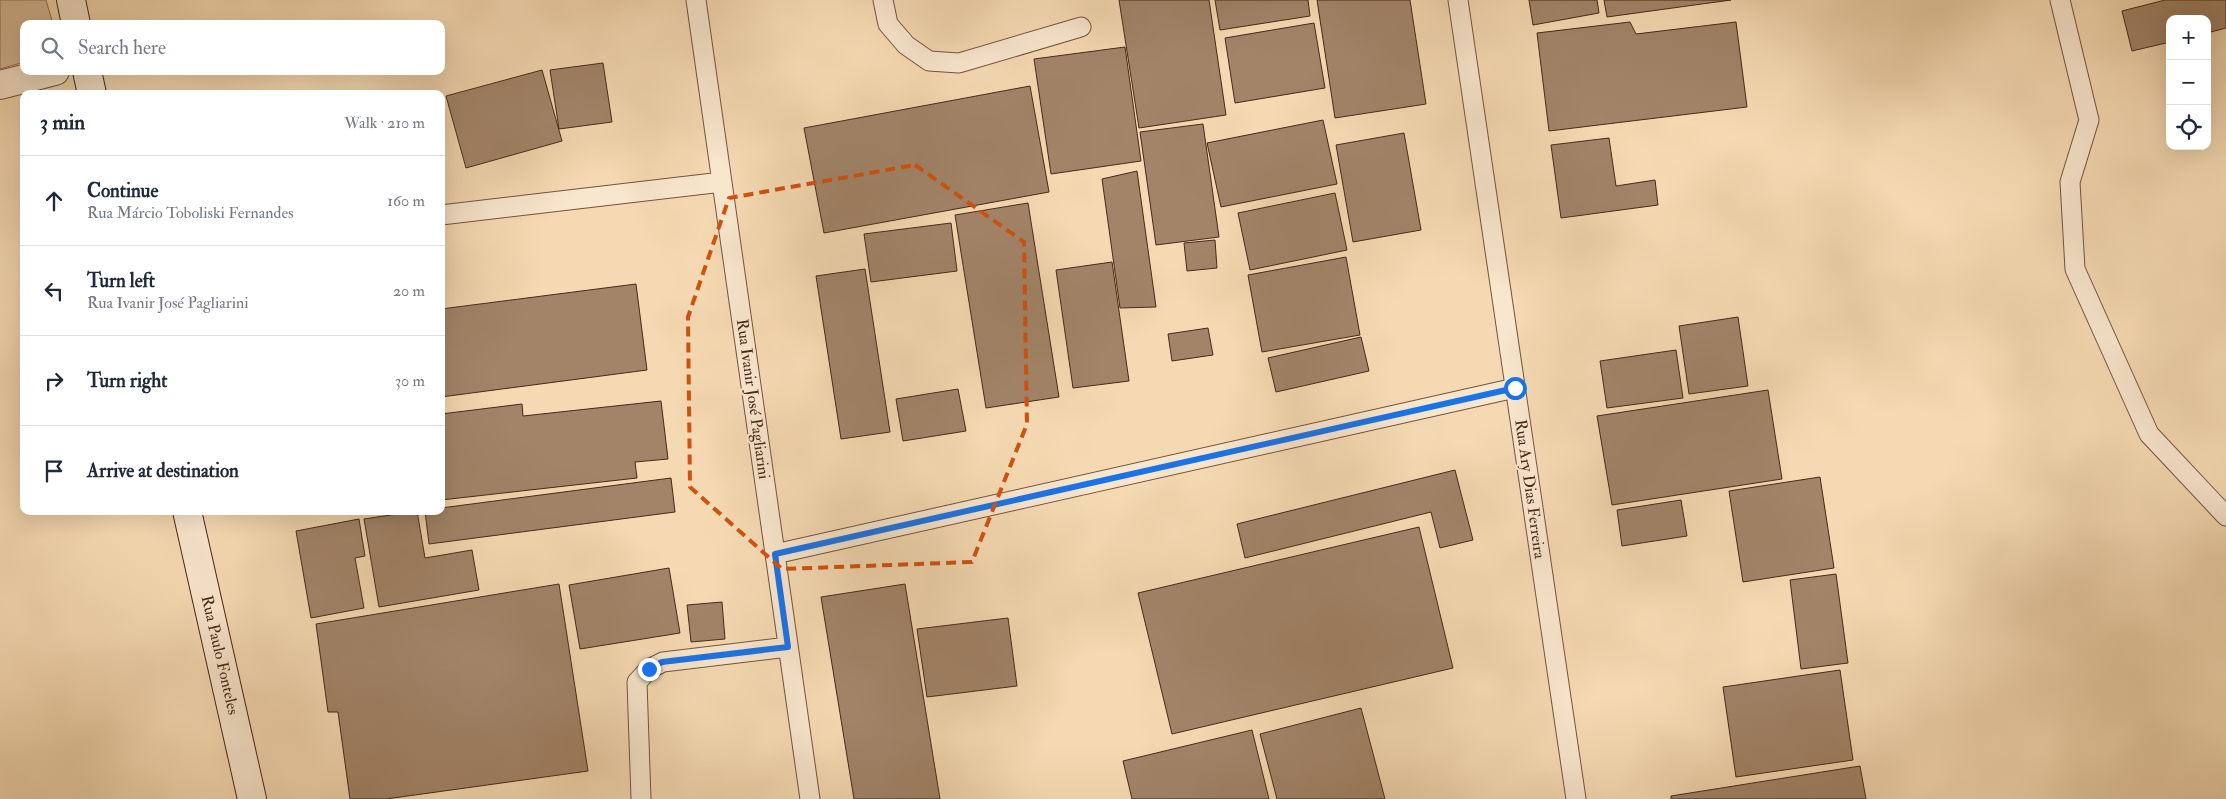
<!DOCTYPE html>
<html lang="en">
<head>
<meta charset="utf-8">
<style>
	body { margin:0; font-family:"IM FELL Double Pica",serif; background:#f2f2f3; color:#1f2937 }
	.controls { position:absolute; right:15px; top:15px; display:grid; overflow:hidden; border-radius:10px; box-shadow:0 5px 20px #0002 }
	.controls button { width:45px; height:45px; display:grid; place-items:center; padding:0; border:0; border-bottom:1px solid #e0e1e3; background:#fff; color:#1f2937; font:25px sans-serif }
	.stop { position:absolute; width:15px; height:15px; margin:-11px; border:4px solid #1a73e8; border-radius:50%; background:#fff }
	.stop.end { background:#1a73e8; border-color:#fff; box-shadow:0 1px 5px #0008 }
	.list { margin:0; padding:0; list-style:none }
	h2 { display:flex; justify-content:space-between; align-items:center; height:65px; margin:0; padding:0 20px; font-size:21px }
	h2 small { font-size:16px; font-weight:400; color:#747a83 }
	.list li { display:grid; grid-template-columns:32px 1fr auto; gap:15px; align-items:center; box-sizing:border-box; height:90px; padding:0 20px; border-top:1px solid #e0e1e3 }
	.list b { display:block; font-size:19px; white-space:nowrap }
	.list p { margin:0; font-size:16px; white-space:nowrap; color:#747a83 }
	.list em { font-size:16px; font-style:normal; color:#747a83 }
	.icon { flex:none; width:28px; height:28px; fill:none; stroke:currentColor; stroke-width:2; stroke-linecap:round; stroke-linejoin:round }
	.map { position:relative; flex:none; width:2226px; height:799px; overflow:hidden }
	.search { position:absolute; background:#fff; box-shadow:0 5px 20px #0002; left:20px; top:20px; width:425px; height:55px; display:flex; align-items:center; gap:12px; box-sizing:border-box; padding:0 18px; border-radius:10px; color:#747a83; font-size:19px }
	.panel { position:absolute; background:#fff; box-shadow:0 5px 20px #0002; left:20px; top:90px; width:425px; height:425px; border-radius:10px }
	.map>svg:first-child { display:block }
	.green { fill:#d8bb98; stroke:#907258 }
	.building { fill:#a28469; stroke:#482819 }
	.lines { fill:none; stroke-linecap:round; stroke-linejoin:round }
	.lane-casing { stroke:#73543f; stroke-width:21 }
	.street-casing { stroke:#73543f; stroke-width:30 }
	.secondary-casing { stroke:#482819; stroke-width:30 }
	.lane { stroke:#f8e6cd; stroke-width:19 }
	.street { stroke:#f8e6cd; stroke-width:28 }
	.secondary { stroke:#f8e6cd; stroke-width:28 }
	.route { stroke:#1a73e8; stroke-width:6 }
	.marked { fill:none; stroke:#d0520e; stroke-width:4; stroke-dasharray:10 6; stroke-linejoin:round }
	.labels { text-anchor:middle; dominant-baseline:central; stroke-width:4.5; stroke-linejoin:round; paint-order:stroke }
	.street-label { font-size:16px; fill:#482819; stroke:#f8e6cd }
</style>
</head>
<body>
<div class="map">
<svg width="2226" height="799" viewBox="0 0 2226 799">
	<rect width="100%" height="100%" fill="#f5d9b2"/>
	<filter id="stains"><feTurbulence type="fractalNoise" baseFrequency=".004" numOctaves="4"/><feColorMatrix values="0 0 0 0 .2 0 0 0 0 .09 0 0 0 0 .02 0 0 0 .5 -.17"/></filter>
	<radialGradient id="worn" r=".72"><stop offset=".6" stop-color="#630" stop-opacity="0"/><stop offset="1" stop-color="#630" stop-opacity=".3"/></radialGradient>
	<path class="green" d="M0,0H46L53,24H24V62L0,69Z"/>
	<path class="building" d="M1119,0H1209L1226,115L1139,128Z
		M1215,0H1308L1310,16L1220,30Z
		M1317,0H1410L1426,104L1335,118Z
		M1529,0H1597L1599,13L1533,25Z
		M1604,0H1731L1607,17Z
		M2165,0H2226V28L2207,33V19H2170V42L2132,51L2122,11Z
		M1630,22L1636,34L1736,22L1747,107L1549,131L1537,33Z
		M1314,23L1325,88L1235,103L1225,38Z
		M1125,47L1141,161L1051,174L1034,59Z
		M603,63L612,122L559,129L550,70Z
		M542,70L562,141L466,168L446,96Z
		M1030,86L1049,192L824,233L804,128Z
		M1323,120L1337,184L1221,207L1207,143Z
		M1203,124L1219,237L1156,245L1140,132Z
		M1404,133L1421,230L1353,242L1336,145Z
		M1609,138L1616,186L1655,180L1658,205L1561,218L1551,145Z
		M1137,171L1156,307L1120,308L1102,179Z
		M1335,193L1347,250L1250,270L1238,213Z
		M1028,203L1059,397L986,408L955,215Z
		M951,223L957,271L871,282L864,234Z
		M1215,240L1217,268L1187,271L1184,243Z
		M1346,257L1360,335L1262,352L1248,275Z
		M1112,262L1129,381L1073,388L1056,270Z
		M865,269L890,432L841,439L816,276Z
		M636,284L647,370L441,397V309Z
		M1738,317L1748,386L1689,394L1679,326Z
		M1208,328L1213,355L1172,361L1168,334Z
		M1361,337L1369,371L1276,392L1268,358Z
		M1676,350L1683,398L1607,408L1600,361Z
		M958,389L966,431L903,441L896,399Z
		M1768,390L1782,479L1612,505L1597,416Z
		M661,401L668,459L635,462L637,478L441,500V414L522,404L523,416Z
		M1455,470L1473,540L1440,548L1431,512L1245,558L1237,524Z
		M1820,477L1834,568L1743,582L1729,491Z
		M671,478L675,512L429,544L425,511H441V508Z
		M1681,500L1687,536L1622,546L1617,510Z
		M417,511L425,558L472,550L479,590L379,607L364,519Z
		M359,519L365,556L355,558L364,608L311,618L296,531Z
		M1419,527L1453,668L1172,734L1138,593Z
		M669,568L680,633L580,649L569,585Z
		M1836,574L1848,663L1801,669L1790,580Z
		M559,584L588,771L386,799H350L338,712H328L316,624Z
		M905,584L940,799H854L821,597Z
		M722,602L725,639L691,642L687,605Z
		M1008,618L1017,686L927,697L917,629Z
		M1840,670L1853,760L1736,777L1723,687Z
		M1361,708L1385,799H1277L1260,734Z
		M1252,730L1269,799H1132L1123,761Z
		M1860,766L1866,799H1671V796Z"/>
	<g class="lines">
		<defs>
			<path id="lane" d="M696,0L810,799
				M883,0L888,24L906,45L929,61L959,63L1081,27
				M1458,0L1576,799
				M2060,0L2089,120L2070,182L2075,269L2149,434L2226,516
				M441,215L722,182
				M775,554L1515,388
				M641,799L637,682L649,669L663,662L788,647"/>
			<path id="street" d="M0,85L55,71"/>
			<path id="secondary" d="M71,0L76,24
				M87,71L92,94
				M187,511L252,799"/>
		</defs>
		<use href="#lane" class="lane-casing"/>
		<use href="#street" class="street-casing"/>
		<use href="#secondary" class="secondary-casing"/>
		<use href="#lane" class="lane"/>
		<use href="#street" class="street"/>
		<use href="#secondary" class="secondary"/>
	</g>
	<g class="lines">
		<path class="route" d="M649,669L662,662L788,647L775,554L1515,388"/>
	</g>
	<path class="marked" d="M915,165L1024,242L1027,424L972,562L782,569L690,487L688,317L729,198Z"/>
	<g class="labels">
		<g class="street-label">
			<text transform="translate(753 399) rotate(82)">Rua Ivanir José Pagliarini</text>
			<text transform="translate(1530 489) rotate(82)">Rua Ary Dias Ferreira</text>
			<text transform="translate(220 655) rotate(77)">Rua Paulo Fonteles</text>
		</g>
	</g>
	<rect width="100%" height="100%" filter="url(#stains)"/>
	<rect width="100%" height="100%" fill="url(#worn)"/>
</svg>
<div class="controls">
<button>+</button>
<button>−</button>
<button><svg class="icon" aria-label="locate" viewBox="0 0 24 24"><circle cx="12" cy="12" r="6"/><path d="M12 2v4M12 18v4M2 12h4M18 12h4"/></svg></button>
</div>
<div class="stop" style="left:1515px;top:388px"></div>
<div class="stop end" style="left:649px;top:669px"></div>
<div class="search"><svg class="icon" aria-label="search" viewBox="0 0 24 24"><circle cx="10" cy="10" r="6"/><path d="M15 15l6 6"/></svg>Search here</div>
<section class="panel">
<h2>3 min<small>Walk · 210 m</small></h2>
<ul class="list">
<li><svg class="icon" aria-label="ahead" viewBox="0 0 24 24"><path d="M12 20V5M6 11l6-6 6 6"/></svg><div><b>Continue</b><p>Rua Márcio Toboliski Fernandes</p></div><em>160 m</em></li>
<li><svg class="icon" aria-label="left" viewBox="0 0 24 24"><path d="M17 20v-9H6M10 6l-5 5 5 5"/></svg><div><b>Turn left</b><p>Rua Ivanir José Pagliarini</p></div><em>20 m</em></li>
<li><svg class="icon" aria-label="right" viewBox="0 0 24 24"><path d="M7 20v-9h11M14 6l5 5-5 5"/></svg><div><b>Turn right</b></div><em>30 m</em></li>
<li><svg class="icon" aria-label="arrive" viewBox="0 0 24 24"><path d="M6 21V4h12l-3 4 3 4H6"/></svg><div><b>Arrive at destination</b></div></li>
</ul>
</section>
</div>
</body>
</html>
